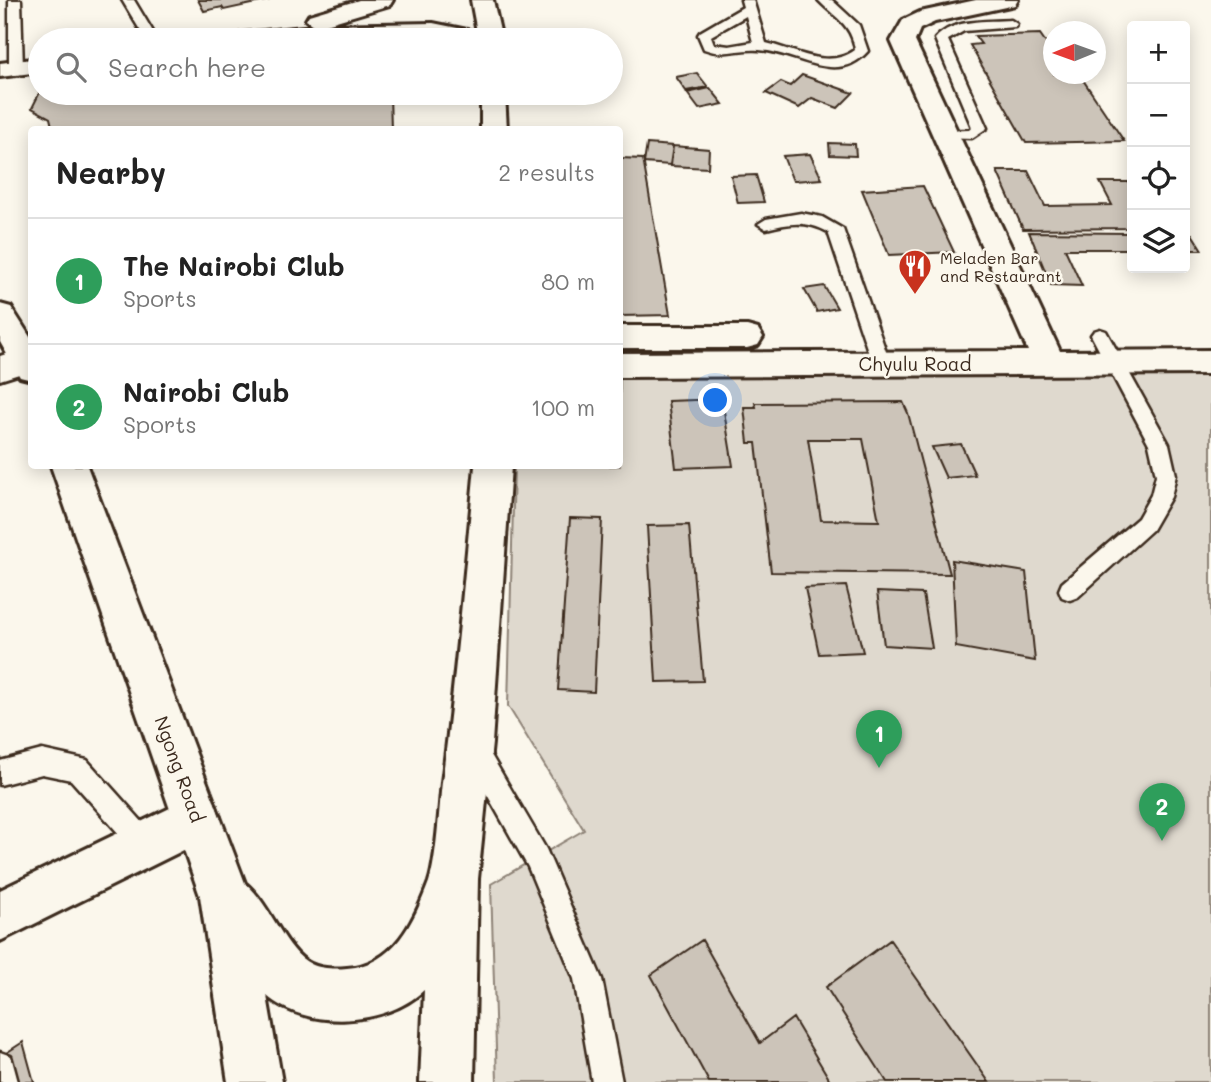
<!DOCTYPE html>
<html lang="en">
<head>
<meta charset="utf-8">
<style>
	body { margin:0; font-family:Mali,sans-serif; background:#f6f6f6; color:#222 }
	.controls { position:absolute; right:21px; top:21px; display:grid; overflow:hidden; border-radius:7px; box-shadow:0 4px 18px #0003 }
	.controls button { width:63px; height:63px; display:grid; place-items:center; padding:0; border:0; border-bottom:2px solid #e0e0e0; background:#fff; color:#222; font:35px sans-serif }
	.compass { position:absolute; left:1043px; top:21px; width:63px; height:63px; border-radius:50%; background:#fff; box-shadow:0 4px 18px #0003; rotate:269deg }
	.you { position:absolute; left:716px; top:401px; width:24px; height:24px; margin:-18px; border:5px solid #fff; border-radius:50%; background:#1a73e8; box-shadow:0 0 0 10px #1a73e833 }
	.badge { display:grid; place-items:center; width:46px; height:46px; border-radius:50%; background:#db2777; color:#fff; font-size:23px; font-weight:700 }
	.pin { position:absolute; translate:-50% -58px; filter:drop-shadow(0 2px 4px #0008) }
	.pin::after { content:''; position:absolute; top:37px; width:24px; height:21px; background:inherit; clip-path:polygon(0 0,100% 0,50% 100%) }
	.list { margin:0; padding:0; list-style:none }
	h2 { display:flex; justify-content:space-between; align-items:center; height:91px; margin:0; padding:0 28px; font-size:30px }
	h2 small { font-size:23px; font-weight:400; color:#767676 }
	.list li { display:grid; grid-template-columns:46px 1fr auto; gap:21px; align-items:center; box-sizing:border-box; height:126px; padding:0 28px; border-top:2px solid #e0e0e0 }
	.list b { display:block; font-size:26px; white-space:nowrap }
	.list p { margin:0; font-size:23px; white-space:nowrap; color:#767676 }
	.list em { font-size:23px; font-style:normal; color:#767676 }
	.icon { flex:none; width:38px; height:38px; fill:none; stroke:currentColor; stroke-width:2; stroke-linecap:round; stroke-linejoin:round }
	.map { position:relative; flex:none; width:1211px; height:1082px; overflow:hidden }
	.search { position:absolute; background:#fff; box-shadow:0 4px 18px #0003; left:28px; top:28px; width:595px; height:77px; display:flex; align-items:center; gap:18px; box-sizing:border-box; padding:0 24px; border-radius:38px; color:#767676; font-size:26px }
	.panel { position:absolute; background:#fff; box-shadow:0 4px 18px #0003; left:28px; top:126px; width:595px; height:343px; border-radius:7px }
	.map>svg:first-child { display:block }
	.green { fill:#dfd9ce; stroke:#8d8276; stroke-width:2 }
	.building { fill:#ccc4b9; stroke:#3b2a1e; stroke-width:2; fill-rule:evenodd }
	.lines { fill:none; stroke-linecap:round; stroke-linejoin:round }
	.lane-casing { stroke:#3b2a1e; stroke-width:5 }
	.street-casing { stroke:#3b2a1e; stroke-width:6 }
	.secondary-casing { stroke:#3b2a1e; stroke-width:6 }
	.lane { fill:#fbf7ec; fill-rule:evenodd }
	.street { fill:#fbf7ec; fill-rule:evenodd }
	.secondary { fill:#fbf7ec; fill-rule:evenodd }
	.labels { text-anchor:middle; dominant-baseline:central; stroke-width:5; stroke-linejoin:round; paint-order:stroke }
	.far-poi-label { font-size:16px; fill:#3b2a1e; stroke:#fbf7ec; text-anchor:start }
	.street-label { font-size:19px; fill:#3b2a1e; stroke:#fbf7ec }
</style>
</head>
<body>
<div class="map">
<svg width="1211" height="1082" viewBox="0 0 1211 1082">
	<rect width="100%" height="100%" fill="#fbf7ec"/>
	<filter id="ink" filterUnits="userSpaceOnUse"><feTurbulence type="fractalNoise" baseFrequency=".0143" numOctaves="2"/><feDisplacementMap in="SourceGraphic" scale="14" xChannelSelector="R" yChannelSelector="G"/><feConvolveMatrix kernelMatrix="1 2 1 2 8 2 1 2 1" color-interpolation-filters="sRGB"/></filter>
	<g filter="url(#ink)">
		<path class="green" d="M620,368L1211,374V1082H497L491,884L584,830L508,706L514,466H620Z"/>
		<path class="building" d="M198,0H270L224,10L222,7L204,11Z
			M1040,34L1047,44H1054V74H1079L1124,141L1026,143L970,45L981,44L975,36Z
			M697,73L708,87L686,91L676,77Z
			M802,75L853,93L838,108L812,98L799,108L766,93L781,82L790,86Z
			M710,88L723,104L699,109L687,93Z
			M40,92L390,93L391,130H53L50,118L32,108Z
			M829,143L855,144L856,156L830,155Z
			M647,144L673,146L670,165L644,163Z
			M673,146L709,149L708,168L671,166Z
			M810,154L822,179L793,181L783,156Z
			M620,158L643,159L670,315L620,316Z
			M997,171H1028L1045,206L1112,205L1100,182H1132V228L1023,229Z
			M756,175L764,202L738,203L731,176Z
			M923,186L954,252L889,255L862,190Z
			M1029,232L1132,233V249H1065L1082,286L1051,285Z
			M1185,234H1192L1202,250H1185Z
			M824,286L837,308L817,312L804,289Z
			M722,399L733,466L676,468L668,401Z
			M903,402L908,413L950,574L771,572L756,443H748L744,407H756L755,403ZM808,439H863L879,521L821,520Z
			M961,444L975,475L946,478L932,447Z
			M570,518L602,519L594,692L558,690Z
			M689,525L703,681L656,682L647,526Z
			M952,560L1026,572L1035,661L956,647Z
			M846,586L863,652L819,654L805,588Z
			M877,592L923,594L932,648L884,645Z
			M702,940L760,1043L793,1018L831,1082H709L651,975Z
			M890,940L989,1082H887L826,987Z
			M23,1042L34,1082H0V1057Z"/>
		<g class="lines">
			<defs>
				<path id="lane" d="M9,0H21L23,69L16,73L9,69Z
					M122,0H134L158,40H146Z
					M741,0H753L766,43C796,50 828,70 855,50C852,24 834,17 818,0H832L859,25L868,51C836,87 797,52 759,50C739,48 724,57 704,49L698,35L700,32L743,7ZM746,16L753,42L729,46L714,44L711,36Z
					M1011,20L1017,24L1015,27L964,31L948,40L987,128L972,138L940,137V131L969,130L972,127L935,39C953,18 986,22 1011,20Z
					M801,213L822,217L843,229L890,363L887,368H875L872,363L828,232C806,220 789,223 766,229L758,224L766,219Z
					M1100,329L1106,331L1169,444L1176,475L1171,497L1152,530L1078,597L1070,600L1062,597L1059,590L1062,583L1138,518L1151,495L1156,475L1149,444L1091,335L1094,331Z
					M475,740L484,743L546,849L602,979L622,1082H592L574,979L528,867L463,752L466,743Z
					M42,750L87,760L154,835L158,844L154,853L145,857L136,853L71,780L42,774L0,785V761Z
					M0,1052L11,1056L18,1082H0Z"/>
				<path id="street" d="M976,0H1018L1015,5L935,22L920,29L915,41L1060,351L1211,350V374L620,377V353L1028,351L891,41L903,20L920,12Z
					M620,326H747L758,329L763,337L758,345L747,348H620Z
					M28,347L32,348V370L0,380V356Z
					M197,795L214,801L220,818L214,835L0,941V890Z"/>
				<path id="secondary" d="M359,0H393L390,5L323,25L433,23L477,32L471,0H493L502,40L400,36L231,40L235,35L243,33L314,26L306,20L309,15Z
					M40,58V72L0,77V63Z
					M481,93H505L507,130H481Z
					M0,304L11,307L32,340V380L20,377L0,342Z
					M51,466H87L245,883C270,903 285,952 311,964C321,969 336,969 347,968C394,965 414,922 429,882C437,858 439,809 442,782C456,677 465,571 475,466H511L492,743L478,879L474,1082H420L424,990C386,1026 308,1031 267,996L282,1082H228L200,896Z"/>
			</defs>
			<use href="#lane" class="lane-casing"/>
			<use href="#street" class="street-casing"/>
			<use href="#secondary" class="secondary-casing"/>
			<use href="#lane" class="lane"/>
			<use href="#street" class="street"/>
			<use href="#secondary" class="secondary"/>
		</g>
	</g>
	<defs>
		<symbol id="restaurant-pin" viewBox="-11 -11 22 30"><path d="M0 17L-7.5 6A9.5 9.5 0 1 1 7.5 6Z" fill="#c8321e" stroke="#fbf7ec"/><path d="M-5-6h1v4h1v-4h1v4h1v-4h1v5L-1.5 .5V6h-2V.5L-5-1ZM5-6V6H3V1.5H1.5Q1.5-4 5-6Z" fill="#fff"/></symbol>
	</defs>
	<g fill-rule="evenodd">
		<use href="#restaurant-pin" x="896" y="247" width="38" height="52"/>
	</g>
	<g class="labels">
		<g class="far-poi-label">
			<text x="940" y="257">Meladen Bar<tspan x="940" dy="18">and Restaurant</tspan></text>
		</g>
		<g class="street-label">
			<text x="915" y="363">Chyulu Road</text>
			<text transform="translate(180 769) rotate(70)">Ngong Road</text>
		</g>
	</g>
</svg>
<div class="controls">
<button>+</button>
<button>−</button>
<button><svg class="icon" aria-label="locate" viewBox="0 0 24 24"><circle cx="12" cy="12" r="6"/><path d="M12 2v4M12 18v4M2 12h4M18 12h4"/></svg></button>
<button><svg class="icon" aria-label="layers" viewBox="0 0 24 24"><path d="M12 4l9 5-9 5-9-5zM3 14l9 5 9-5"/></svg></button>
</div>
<svg class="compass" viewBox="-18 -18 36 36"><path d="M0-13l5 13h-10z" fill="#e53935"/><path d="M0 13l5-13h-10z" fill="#767676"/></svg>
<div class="you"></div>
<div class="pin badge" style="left:879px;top:768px;background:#2e9e5b">1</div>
<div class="pin badge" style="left:1162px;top:841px;background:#2e9e5b">2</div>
<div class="search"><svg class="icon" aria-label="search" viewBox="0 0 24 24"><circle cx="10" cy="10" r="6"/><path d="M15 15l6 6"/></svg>Search here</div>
<section class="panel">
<h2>Nearby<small>2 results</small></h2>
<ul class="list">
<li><span class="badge" style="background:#2e9e5b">1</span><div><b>The Nairobi Club</b><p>Sports</p></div><em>80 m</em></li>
<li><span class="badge" style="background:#2e9e5b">2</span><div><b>Nairobi Club</b><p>Sports</p></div><em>100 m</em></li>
</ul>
</section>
</div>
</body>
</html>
